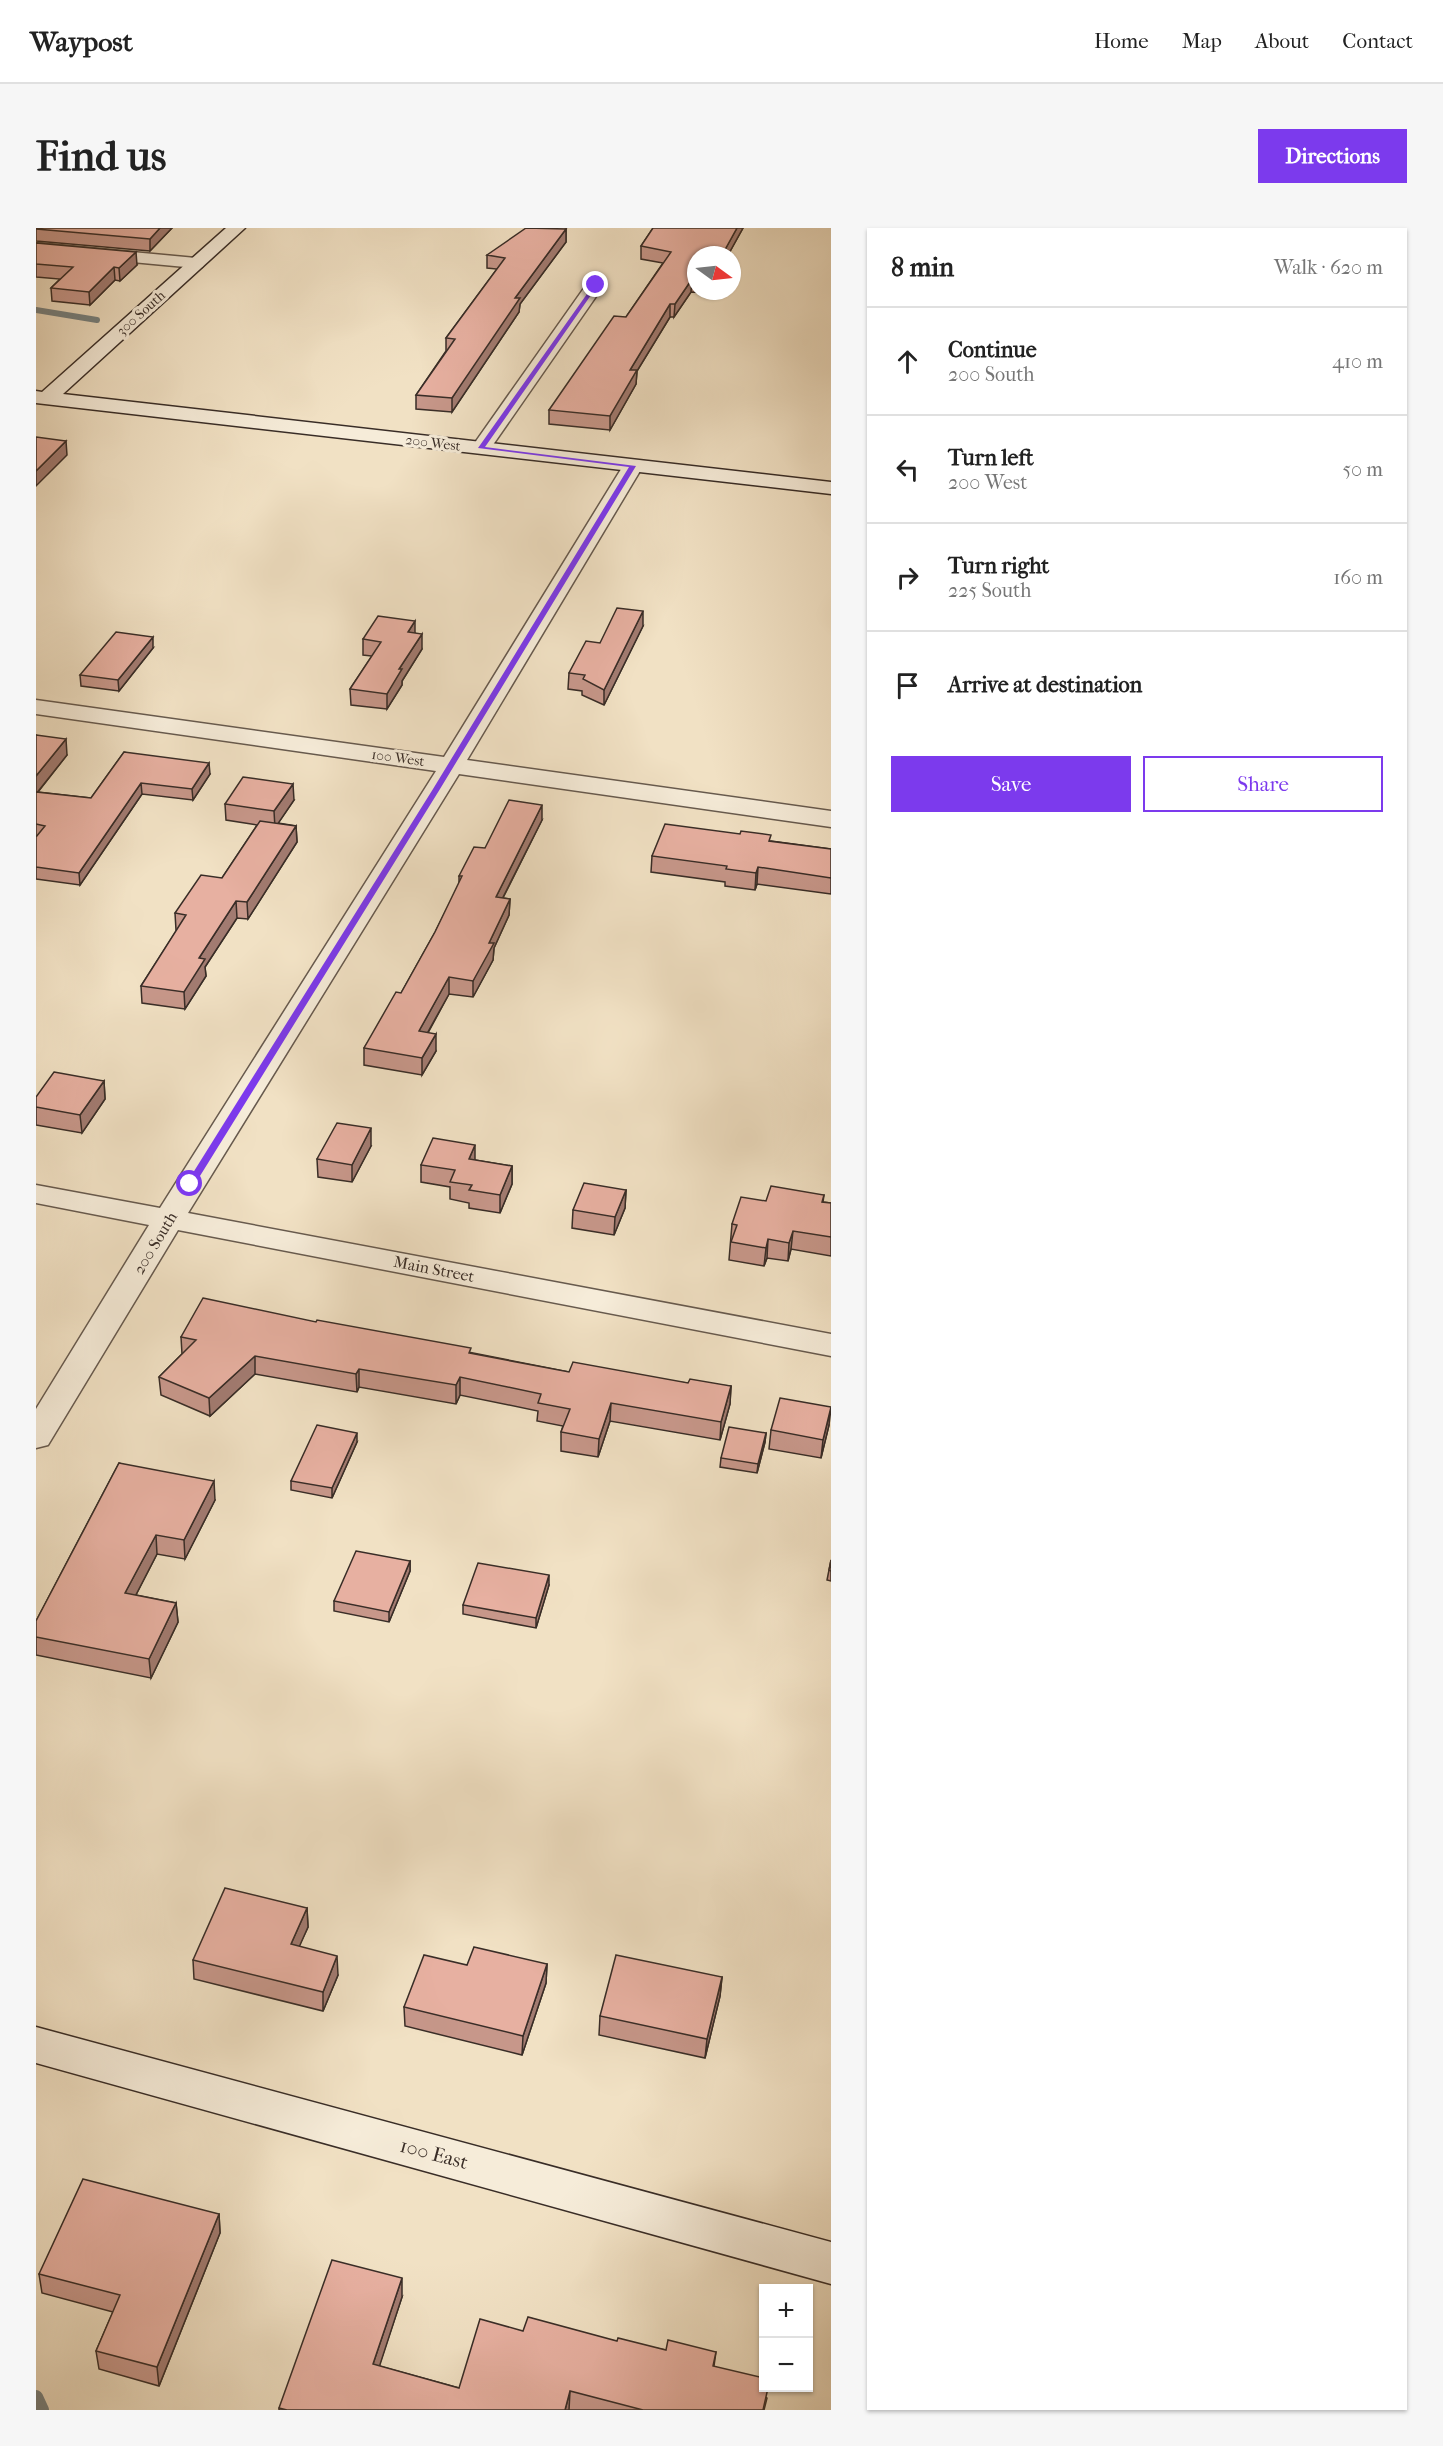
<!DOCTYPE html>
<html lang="en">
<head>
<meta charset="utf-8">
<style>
	body { margin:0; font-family:"IM FELL French Canon",serif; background:#f6f6f6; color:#222 }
	.controls { position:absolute; right:18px; bottom:18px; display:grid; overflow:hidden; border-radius:0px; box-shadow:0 2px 4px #0004 }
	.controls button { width:54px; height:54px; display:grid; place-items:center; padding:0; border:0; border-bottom:2px solid #e0e0e0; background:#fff; color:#222; font:30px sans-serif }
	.compass { position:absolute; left:651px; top:18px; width:54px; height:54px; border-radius:50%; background:#fff; box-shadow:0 2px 4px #0004; rotate:105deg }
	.stop { position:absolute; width:18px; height:18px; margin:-14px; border:4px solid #7c3aed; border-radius:50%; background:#fff }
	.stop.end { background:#7c3aed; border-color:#fff; box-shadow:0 2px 6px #0008 }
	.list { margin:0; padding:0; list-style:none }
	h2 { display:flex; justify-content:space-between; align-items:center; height:78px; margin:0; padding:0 24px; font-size:26px }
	h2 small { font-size:20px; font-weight:400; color:#767676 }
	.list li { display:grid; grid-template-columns:39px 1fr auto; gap:18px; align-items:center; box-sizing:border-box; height:108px; padding:0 24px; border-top:2px solid #e0e0e0 }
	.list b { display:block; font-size:22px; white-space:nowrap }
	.list p { margin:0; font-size:20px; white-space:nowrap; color:#767676 }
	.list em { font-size:20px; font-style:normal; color:#767676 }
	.actions { display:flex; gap:12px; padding:18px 24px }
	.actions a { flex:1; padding:14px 0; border:2px solid #7c3aed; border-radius:0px; text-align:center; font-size:21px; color:#7c3aed }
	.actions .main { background:#7c3aed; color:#fff }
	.icon { flex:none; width:33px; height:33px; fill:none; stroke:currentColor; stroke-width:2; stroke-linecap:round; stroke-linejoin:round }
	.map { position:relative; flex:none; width:795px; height:2182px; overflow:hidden; border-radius:0px }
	header { display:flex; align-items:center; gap:36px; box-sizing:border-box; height:84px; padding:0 30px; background:#fff; border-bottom:2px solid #e0e0e0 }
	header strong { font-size:28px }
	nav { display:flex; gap:33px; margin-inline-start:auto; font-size:21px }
	.intro { display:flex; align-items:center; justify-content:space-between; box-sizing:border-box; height:144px; padding:0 36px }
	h1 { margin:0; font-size:42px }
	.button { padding:15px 27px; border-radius:0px; background:#7c3aed; color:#fff; font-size:21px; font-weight:700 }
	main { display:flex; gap:36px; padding:0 36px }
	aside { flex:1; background:#fff; border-radius:0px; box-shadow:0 2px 4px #0004 }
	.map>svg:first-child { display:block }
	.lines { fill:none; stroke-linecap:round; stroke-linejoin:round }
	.stream-far1 { stroke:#768282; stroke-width:6 }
	.stream { stroke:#768282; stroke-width:14 }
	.street-casing { stroke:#675a4e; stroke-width:3 }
	.secondary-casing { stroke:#392d27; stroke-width:3 }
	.street { fill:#f6ecd9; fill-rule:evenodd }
	.secondary { fill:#f6ecd9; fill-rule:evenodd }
	.wall { fill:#c7978a; stroke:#392d27; stroke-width:1.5 }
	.shaded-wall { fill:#a27b71; stroke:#392d27; stroke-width:1.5 }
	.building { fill:#e7b0a1; stroke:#392d27; stroke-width:1.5 }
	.route { fill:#7c3aed }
	.labels { text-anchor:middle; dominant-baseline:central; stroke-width:6; stroke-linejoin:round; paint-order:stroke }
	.far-street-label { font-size:14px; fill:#392d27; stroke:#f6ecd9 }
	.street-label { font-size:16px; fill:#392d27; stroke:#f6ecd9 }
	.near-street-label { font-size:20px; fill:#392d27; stroke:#f6ecd9 }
</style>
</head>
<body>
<header>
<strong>Waypost</strong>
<nav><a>Home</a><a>Map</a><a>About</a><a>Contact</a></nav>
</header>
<div class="intro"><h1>Find us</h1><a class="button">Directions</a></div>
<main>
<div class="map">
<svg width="795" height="2182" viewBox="0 0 795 2182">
	<rect width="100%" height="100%" fill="#f1e1c4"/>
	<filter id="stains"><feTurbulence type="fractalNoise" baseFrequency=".00333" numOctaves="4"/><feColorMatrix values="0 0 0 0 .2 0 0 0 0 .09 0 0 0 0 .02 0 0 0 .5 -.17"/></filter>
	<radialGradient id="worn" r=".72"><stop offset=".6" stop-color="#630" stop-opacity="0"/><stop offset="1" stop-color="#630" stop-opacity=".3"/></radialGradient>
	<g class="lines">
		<path class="stream-far1" d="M0,82L61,92"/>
		<path class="stream" d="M0,2169L6,2182"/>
		<defs>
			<path id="street" d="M0,15L160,30L166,31L169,35L166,39L160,40L0,25Z
				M559,52L565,53L568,57L452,224H438L435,220L438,216L553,53Z
				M597,232L604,234L607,238L431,532L795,583V599L423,546L152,985L795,1106V1128L142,1002L12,1217L0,1220V1181L113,997L0,975V957L124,980L400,543L0,486V472L408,529L587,238L590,234Z"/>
			<path id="secondary" d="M190,0H209L27,166L795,254V266L0,175V163L6,164Z
				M0,1799L795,2014V2056L0,1835Z"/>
		</defs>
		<use href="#street" class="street-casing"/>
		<use href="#secondary" class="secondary-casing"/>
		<use href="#street" class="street"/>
		<use href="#secondary" class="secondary"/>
	</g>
	<path class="wall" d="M0,0H136L114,23L0,13Z
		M617,0H707L692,27H660V63H672L671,65L655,64L638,89H634L601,143L600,156L574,202L513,196V182L590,89L627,35L605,31V18Z
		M530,1V14L484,76L483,84L416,184L380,181V167L410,123V110L461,41L451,40V27Z
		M0,15L101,37L84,53L79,52L54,77L16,73L15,60L24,51L0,49Z
		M607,398L568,477L546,467V463L532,461L533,445L564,415Z
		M379,405L386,421L366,453V457L351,481L315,477L314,461L336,428L327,427V411Z
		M117,420L83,463L45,458L44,447Z
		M0,507L31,527L2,564L55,570L88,524L174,546L157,572L106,566L44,657L0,651V609L1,608H0Z
		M258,572L242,595L260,598L261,614L212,691L201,690L169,739L170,748L149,781L106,775L105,758L141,702H140L139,685L186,650L221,597L190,592L189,576Z
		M506,592L467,670L474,671L473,687L458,720L457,732L437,769L413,766L392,805L400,823L386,847L328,837V820L365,765L399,704L423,656V648L449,620Z
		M735,613L795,621V666L721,656L719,662L689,658V654L615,644L616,628Z
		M68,853L69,871L46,905L0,897V869Z
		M335,918L316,954L282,949L281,931Z
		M439,932L476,938V956L464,985L433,980V975L414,971V959L385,954V937Z
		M590,962L589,980L578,1007L536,1000L537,982Z
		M788,967L787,974L795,975V1028L755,1021L752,1033L731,1030L728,1038L693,1032L696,996L730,973Z
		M280,1094L533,1144L652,1155L695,1158L694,1176L684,1212L574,1193L562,1229L525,1223V1204L527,1198L501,1193L502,1183L424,1167L420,1176L323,1159L321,1164L219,1146L174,1188L125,1167L123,1149L146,1126L145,1109Z
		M793,1197L785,1230L733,1221L735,1202Z
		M730,1205L729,1214L721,1245L684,1239L685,1230Z
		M321,1214L296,1270L255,1262V1253Z
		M83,1235L179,1272L149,1331L121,1326L100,1367L140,1375L142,1394L115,1450L0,1427V1393Z
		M795,1332V1353L791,1352Z
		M374,1333V1343L353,1394L298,1383V1373Z
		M513,1357L500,1400L427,1386V1377Z
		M271,1680L272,1699L263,1718L302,1747L287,1783L158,1751L157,1732Z
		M511,1736L510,1755L486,1827L369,1798L368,1779L431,1737Z
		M686,1749L684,1768L669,1830L563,1807L564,1788Z
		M183,1986L184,2005L123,2158L63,2141L60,2123L77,2084L6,2065L3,2046Z
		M366,2069L343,2138L423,2160L487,2103L581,2113L630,2122L680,2124L678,2138L731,2170L728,2182H243V2180Z"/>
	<path class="shaded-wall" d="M124,0H136L114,23V11Z
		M701,0H707L692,27H686Z
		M530,1V14L484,76L483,84L416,184V170L479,70Z
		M100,24L101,37L84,53L83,40Z
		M78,39L79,52L54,77L53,64Z
		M656,51L655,64L638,89L639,76Z
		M634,76V89L601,143L600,156L574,202V188L594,142Z
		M30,213L31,227L0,258V243Z
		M607,383V398L568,477V462Z
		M379,393V408L372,404Z
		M386,406V421L366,453V457L351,481V466L363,441Z
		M117,409V420L83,463L82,452Z
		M30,511L31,527L0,566V548Z
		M173,535L174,546L157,572L156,561Z
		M105,555L106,566L44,657L43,645Z
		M257,556L258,572L239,600L238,583Z
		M506,577V592L459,685L460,669Z
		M260,598L261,614L212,691L211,674Z
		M722,639L721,656L719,662L720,645Z
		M474,671L473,687L458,720L457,732L437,769V753L453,715Z
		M200,673L201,690L169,739L170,748L149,781L148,764L163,730Z
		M413,749V766L383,820V803Z
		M400,806V823L386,847V830Z
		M68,853L69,871L46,905L44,887Z
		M335,900V918L316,954V937Z
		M439,917V935L433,931Z
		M476,938V956L464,985V967Z
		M590,962L589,980L578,1007L579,989Z
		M757,1003L755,1021L752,1033L753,1015Z
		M732,1011L731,1030L728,1038L730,1020Z
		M219,1128V1146L174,1188L173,1170Z
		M323,1141V1159L321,1164L320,1146Z
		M424,1149V1167L420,1176V1157Z
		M695,1158L694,1176L684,1212L685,1194Z
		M575,1175L574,1193L562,1229L563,1211Z
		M795,1180L793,1197L785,1230L787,1212Z
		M321,1205V1214L296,1270V1260Z
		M730,1205L729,1214L721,1245L722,1236Z
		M178,1253L179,1272L149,1331L148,1312Z
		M120,1307L121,1326L91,1384L89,1365Z
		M374,1333V1343L353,1394V1384Z
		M513,1347V1357L500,1400V1390Z
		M140,1375L142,1394L115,1450L113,1431Z
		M271,1680L272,1699L256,1735L255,1716Z
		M301,1728L302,1747L287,1783V1764Z
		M511,1736L510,1755L486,1827L487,1808Z
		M686,1749L684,1768L669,1830L671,1811Z
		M183,1986L184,2005L123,2158L121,2139Z
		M366,2050V2069L338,2155L337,2136Z
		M534,2163L533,2182H529Z"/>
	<path class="building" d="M0,0H124L114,11L0,1Z
		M490,0L530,1L479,70H484L416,170L380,167L419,111L410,110L469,30L451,27Z
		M617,0H701L686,27H660V51H656L639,76H634L594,142H601L574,188L513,182L578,88L590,89L635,24L605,18Z
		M0,15L100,24L83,40L78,39L53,64L15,60L37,39L0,36Z
		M0,209L30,213L0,243Z
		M581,380L607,383L568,462L547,451L549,447L533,445L550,413L564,415Z
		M342,388L379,393L372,404L386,406L363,441H366L351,466L314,461L345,414L327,411Z
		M80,404L117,409L82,452L44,447Z
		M0,507L30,511L0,548Z
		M88,524L173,535L156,561L105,555L43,645L0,639V609L9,598L0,596V564L55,570Z
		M207,549L257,556L238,583L189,576Z
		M473,572L506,577L460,669L474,671L453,715H458L437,753L413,749L383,803L400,806L386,830L328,820L360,764L365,765L399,704L426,648H423L438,619L449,620Z
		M224,593L260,598L211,674L200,673L163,730L169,731L148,764L105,758L150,687L139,685L165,647L186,650Z
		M629,596L704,606L705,603L735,607L733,613L795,621V650L722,639L720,645L690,641L691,638L616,628Z
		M18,844L68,853L44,887L0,879V869Z
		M301,895L335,900L316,937L281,931Z
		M397,910L439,917L433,931L476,938L464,967L433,962L436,957L414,954L419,942L385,937Z
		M548,955L590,962L579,989L537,982Z
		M735,958L788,967L786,974L795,975V1009L757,1003L753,1015L732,1011L730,1020L695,1014L701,997L696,996L705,969L730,973Z
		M167,1070L280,1094L281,1092L435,1120L433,1125L533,1144L537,1134L652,1155L654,1151L695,1158L685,1194L575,1175L563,1211L525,1204L534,1181L502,1175L505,1166L424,1149L420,1157L323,1141L320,1146L219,1128L173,1170L123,1149L160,1112L145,1109Z
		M744,1170L795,1179L787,1212L735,1202Z
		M281,1197L321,1205L296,1260L255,1253Z
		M693,1199L730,1205L722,1236L685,1230Z
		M83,1235L178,1253L148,1312L120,1307L89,1365L140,1375L113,1431L0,1409V1393Z
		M320,1323L374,1333L353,1384L298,1373Z
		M795,1332V1343L793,1342Z
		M442,1335L513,1347L500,1390L427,1377Z
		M189,1660L271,1680L255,1716L301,1728L287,1764L157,1732Z
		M438,1719L511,1736L487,1808L368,1779L388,1727L431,1737Z
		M580,1727L686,1749L671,1811L564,1788Z
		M47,1951L183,1986L121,2139L60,2123L84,2067L3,2046Z
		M296,2032L366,2050L337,2136L423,2160L444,2091L487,2103L492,2089L581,2113L582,2110L630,2122L632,2112L680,2124L677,2138L728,2150V2160H732L727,2182H607L534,2163L529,2182H251L243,2180Z"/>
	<path class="route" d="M558,56L562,57L449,219L600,238L404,561L159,956L151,958L150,956L397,561L593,239L442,220Z"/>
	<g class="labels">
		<g class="far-street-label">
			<text transform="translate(105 85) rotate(-42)">300 South</text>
			<text transform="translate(397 215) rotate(7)">200 West</text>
			<text transform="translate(362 530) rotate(8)">100 West</text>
		</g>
		<g class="street-label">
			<text transform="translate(119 1015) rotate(-59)">200 South</text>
			<text transform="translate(398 1041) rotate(11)">Main Street</text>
		</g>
		<g class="near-street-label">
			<text transform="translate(398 1926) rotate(15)">100 East</text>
		</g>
	</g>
	<rect width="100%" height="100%" filter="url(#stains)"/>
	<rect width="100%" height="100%" fill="url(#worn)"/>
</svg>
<div class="controls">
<button>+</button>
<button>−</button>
</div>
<svg class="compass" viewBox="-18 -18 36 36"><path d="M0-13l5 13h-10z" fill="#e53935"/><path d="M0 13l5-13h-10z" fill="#767676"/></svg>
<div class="stop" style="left:154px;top:956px"></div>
<div class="stop end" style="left:560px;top:57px"></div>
</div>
<aside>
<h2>8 min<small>Walk · 620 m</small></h2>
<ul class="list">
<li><svg class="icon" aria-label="ahead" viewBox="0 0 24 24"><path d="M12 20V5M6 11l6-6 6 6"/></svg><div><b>Continue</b><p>200 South</p></div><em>410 m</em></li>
<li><svg class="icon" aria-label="left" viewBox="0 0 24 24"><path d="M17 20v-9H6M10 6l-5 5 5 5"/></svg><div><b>Turn left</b><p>200 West</p></div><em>50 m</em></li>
<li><svg class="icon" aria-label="right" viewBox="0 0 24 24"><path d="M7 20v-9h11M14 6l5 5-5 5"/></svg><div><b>Turn right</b><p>225 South</p></div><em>160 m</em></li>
<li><svg class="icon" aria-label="arrive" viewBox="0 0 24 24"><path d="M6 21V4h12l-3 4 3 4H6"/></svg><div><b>Arrive at destination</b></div></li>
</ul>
<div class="actions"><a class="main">Save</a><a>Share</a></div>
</aside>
</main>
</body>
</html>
